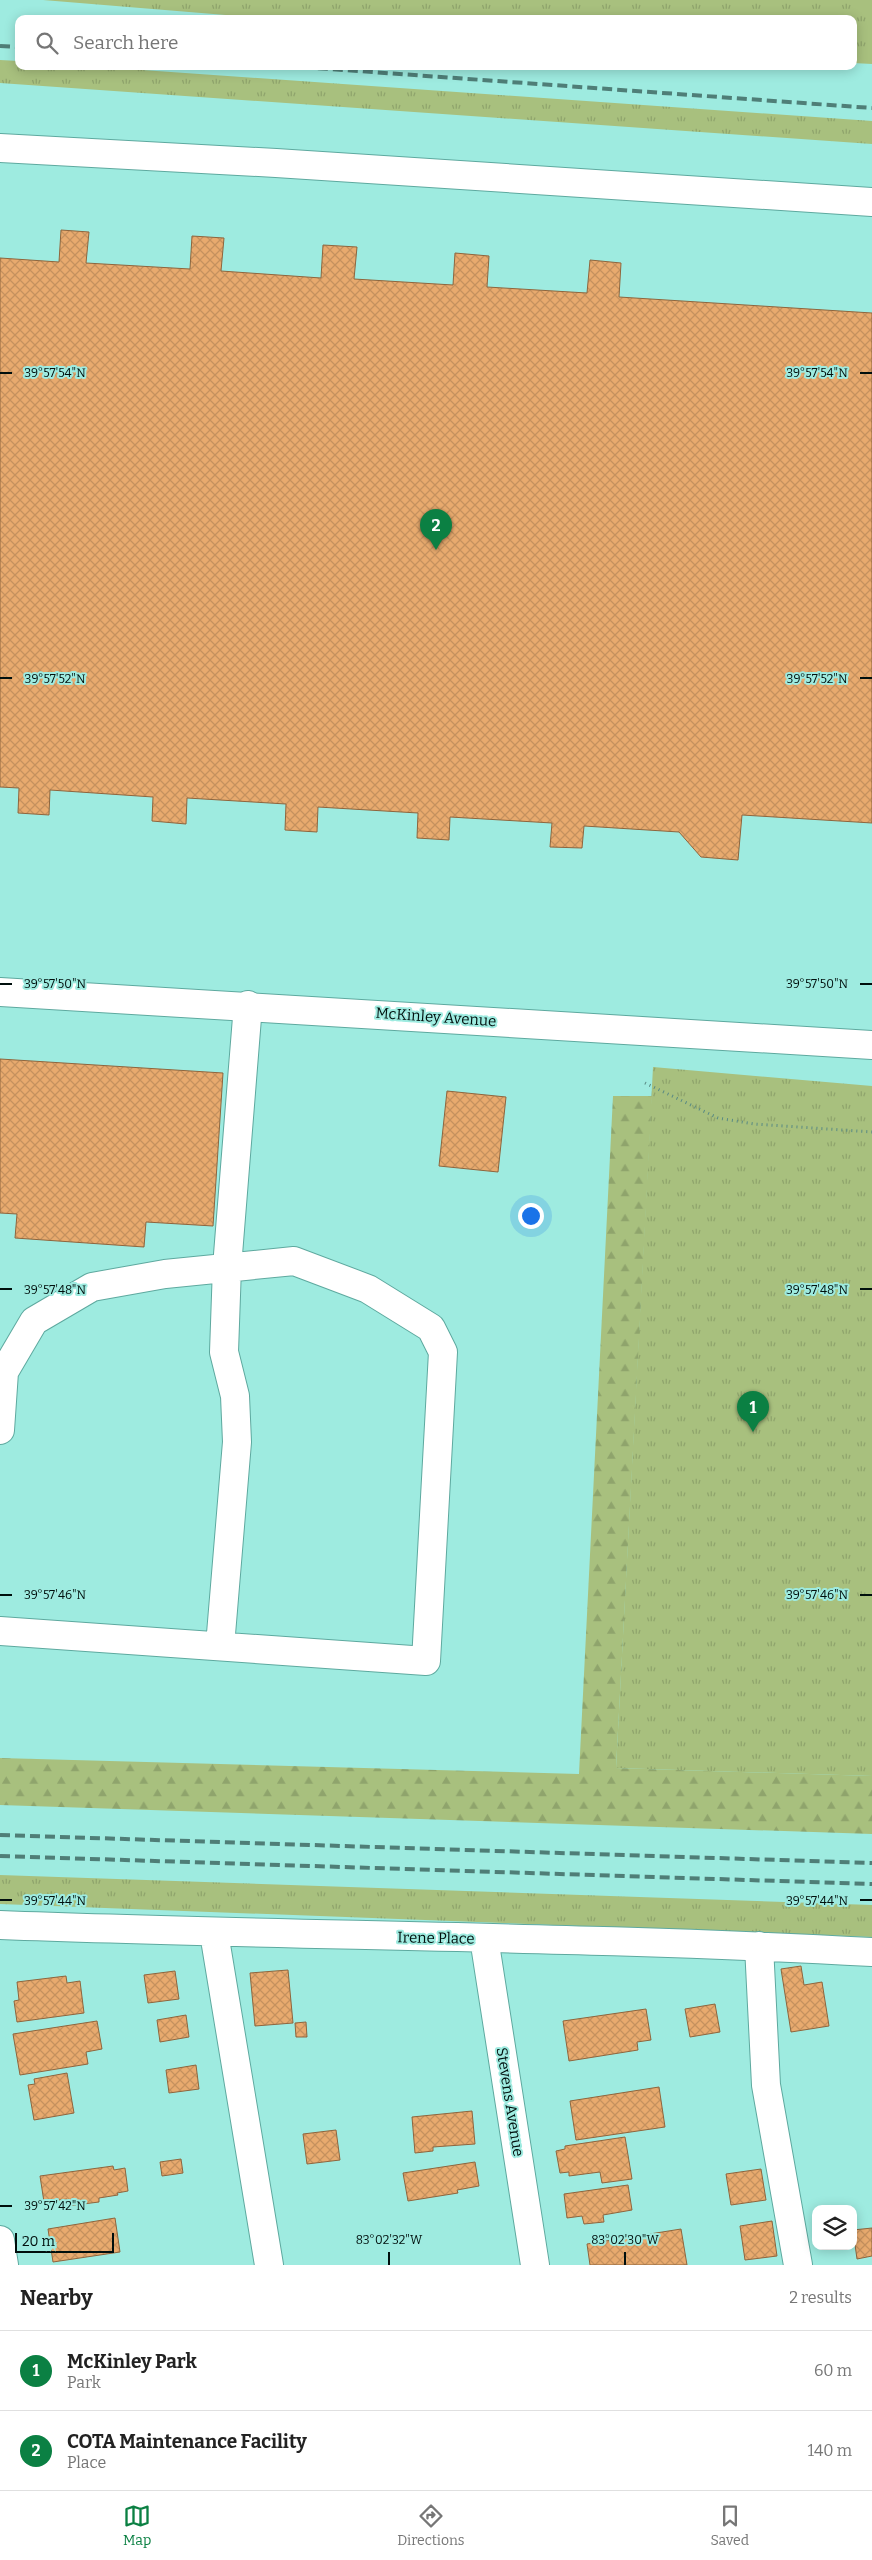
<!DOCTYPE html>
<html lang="en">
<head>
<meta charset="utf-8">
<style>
	body { margin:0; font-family:Bitter,serif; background:#f6f6f6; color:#222 }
	.controls { position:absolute; right:15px; bottom:15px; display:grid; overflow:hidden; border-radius:10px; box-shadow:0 2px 12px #0003 }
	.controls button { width:45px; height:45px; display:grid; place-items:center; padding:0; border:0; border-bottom:1px solid #e0e0e0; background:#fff; color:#222; font:25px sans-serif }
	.scale { position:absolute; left:15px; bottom:12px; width:99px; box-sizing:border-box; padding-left:5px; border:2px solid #000f0d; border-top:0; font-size:14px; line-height:18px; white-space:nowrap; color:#000f0d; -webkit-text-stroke:4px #9eebe0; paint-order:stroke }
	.you { position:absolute; left:530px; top:1215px; width:18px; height:18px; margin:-12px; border:4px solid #fff; border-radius:50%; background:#1a73e8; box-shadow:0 0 0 8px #1a73e833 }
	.badge { display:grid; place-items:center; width:32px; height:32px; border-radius:50%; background:#0b8043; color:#fff; font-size:16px; font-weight:700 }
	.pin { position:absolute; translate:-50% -41px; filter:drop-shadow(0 1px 2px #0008) }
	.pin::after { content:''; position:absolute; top:26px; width:18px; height:15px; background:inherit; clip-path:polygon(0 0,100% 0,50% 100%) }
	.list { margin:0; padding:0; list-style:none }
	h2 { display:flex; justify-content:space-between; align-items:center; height:65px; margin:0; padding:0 20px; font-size:21px }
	h2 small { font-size:16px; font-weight:400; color:#767676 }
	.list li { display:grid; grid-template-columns:32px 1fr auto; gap:15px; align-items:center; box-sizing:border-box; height:80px; padding:0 20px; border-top:1px solid #e0e0e0 }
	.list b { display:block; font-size:19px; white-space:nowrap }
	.list p { margin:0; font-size:16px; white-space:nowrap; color:#767676 }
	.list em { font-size:16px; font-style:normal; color:#767676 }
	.icon { flex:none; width:28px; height:28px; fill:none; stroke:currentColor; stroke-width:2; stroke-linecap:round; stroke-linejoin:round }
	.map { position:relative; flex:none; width:872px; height:2265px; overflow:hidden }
	.search { position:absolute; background:#fff; box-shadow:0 2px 12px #0003; left:15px; right:15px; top:15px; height:55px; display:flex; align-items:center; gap:12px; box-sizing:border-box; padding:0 18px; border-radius:10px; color:#767676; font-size:19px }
	.sheet { height:225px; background:#fff }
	nav { display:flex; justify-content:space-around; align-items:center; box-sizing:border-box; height:70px; border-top:1px solid #e0e0e0; background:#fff; font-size:14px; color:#767676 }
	nav a { display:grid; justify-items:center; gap:2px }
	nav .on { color:#0b8043 }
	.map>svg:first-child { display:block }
	.grass { fill:url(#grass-tufts) }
	.forest { fill:url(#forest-firs) }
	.building { fill:url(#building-cross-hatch); stroke:#8e653d }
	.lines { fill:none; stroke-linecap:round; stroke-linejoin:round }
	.minor-casing { stroke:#5ea99f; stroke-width:30 }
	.major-casing { stroke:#5ea99f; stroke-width:30 }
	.path { stroke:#598a83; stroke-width:3; stroke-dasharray:1 4; stroke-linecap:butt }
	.minor { stroke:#fff; stroke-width:28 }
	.major { stroke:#fff; stroke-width:28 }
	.rail { stroke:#4f7e77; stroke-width:4; stroke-dasharray:10 5; stroke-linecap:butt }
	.ticks { fill:none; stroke:#000f0d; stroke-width:2 }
	.labels { text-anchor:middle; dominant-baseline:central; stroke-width:4; stroke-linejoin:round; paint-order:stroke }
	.street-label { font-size:15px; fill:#000f0d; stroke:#9eebe0 }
	.ticks-label { font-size:12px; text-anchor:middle; fill:#000f0d; stroke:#9eebe0; stroke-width:4; stroke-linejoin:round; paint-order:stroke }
</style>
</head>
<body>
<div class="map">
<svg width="872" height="2265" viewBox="0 0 872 2265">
	<defs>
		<pattern id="grass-tufts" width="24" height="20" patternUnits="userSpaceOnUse" patternTransform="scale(1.25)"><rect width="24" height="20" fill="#a8c07e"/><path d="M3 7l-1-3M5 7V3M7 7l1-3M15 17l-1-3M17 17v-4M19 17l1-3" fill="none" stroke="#8fa46c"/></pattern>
		<pattern id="forest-firs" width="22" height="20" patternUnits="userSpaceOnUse" patternTransform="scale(1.25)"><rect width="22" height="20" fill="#a8c07e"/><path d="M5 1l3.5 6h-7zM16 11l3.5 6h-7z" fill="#8fa46c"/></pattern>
		<pattern id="building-cross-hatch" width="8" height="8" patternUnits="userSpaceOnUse" patternTransform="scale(1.25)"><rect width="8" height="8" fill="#e8aa6e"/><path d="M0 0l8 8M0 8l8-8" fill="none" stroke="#c5915e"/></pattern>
	</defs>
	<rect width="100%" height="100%" fill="#9eebe0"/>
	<path class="grass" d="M43,0H872V64L853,63V19H274Z
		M0,60L19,61V66H86L872,121V144L0,83Z
		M653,1067L872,1086V1776L616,1768Z
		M0,1875L872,1905V1937L0,1904Z"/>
	<path class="forest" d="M613,1096H652L616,1768L872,1776V1834L0,1805V1758L579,1774Z"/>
	<path class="building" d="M61,230L89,232L86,263L190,269L192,236L224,238L221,271L321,278L323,245L357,247L354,279L453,285L455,253L489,256L487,287L587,293L590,260L621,263L619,297L872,313V823L742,815L738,860L701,857L679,832L584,826L582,848L550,847L552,823L450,817L449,840L417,838L418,813L318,807L317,832L285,830L286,804L187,798L186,824L152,821L153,797L50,790L49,815L18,813L19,788L0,787V258L59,262Z
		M0,1059L223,1073L213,1226L146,1222L144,1247L15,1238L17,1214L0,1213Z
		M447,1091L506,1097L498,1172L439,1166Z
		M801,1966L804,1985L822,1982L829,2026L791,2032L781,1969Z
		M288,1970L293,2023L255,2026L250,1973Z
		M175,1971L179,1999L148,2003L144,1975Z
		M66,1976L67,1983L80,1981L84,2013L17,2022L14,2001L19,2000L17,1982Z
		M715,2004L720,2032L690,2037L685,2009Z
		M646,2009L651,2040L637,2042L638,2050L569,2061L563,2021Z
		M186,2015L189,2037L160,2042L157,2020Z
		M97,2021L102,2049L86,2052L88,2064L20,2075L13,2034Z
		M306,2022L307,2037H296L295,2023Z
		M196,2065L199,2089L169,2093L166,2070Z
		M67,2073L74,2113L34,2120L28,2085L35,2084L34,2079Z
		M659,2087L665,2127L576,2140L570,2101Z
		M472,2111L475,2144L433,2147V2151L415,2153L412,2117Z
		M336,2130L340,2160L307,2164L303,2134Z
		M625,2137L632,2179L602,2183L600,2172L569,2176V2172L560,2173L556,2151L565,2149V2146Z
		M181,2159L183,2173L162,2176L160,2162Z
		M475,2162L479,2186L457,2190L458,2193L408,2201L403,2173Z
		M113,2166L114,2170L125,2168L128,2191L117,2193L118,2195L99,2198V2202L67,2206V2199L44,2202L40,2176Z
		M761,2169L766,2200L731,2205L726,2174Z
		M628,2185L632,2210L603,2215L604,2222L584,2224L582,2216L567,2218L564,2194Z
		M115,2218L120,2252L53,2262L48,2229Z
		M772,2221L777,2256L745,2260L740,2226Z
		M872,2228V2256L857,2259L853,2230Z
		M681,2229L687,2265H590L587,2244Z"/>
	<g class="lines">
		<defs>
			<path id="minor" d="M0,148L276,163L872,202
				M0,1430L4,1372L34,1321L92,1287L165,1274L294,1261L368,1289L431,1328L443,1352L426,1661L0,1631
				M220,1646L237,1442L235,1396L224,1352L227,1267L248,1005
				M0,1925C291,1936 582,1936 872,1952
				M214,1933L269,2265
				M484,1938L535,2265
				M759,1946L766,2085L798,2265
				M0,2240L4,2265"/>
			<path id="major" d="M0,992L872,1045"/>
		</defs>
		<use href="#minor" class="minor-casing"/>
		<use href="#major" class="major-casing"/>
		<path class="path" d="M645,1083L718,1118L754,1124L872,1132"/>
		<use href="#minor" class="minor"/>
		<use href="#major" class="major"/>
		<path class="rail" d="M0,46L19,47
			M288,66L872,108
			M0,1835L872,1863
			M0,1856L872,1884"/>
	</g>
	<path class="ticks" d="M0,373H12M860,373H872M0,678H12M860,678H872M0,984H12M860,984H872M0,1289H12M860,1289H872M0,1595H12M860,1595H872M0,1900H12M860,1900H872M0,2206H12M389,2252V2265M625,2252V2265"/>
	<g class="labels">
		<g class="street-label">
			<text transform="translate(436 1017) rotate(4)">McKinley Avenue</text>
			<text transform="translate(436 1938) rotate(1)">Irene Place</text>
			<text transform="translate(510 2102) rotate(81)">Stevens Avenue</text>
		</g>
	</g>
	<g class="ticks-label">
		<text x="55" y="377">39°57'54"N</text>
		<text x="817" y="377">39°57'54"N</text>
		<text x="55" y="683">39°57'52"N</text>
		<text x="817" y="683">39°57'52"N</text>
		<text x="55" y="988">39°57'50"N</text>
		<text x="817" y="988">39°57'50"N</text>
		<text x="55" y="1294">39°57'48"N</text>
		<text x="817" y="1294">39°57'48"N</text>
		<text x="55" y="1599">39°57'46"N</text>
		<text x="817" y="1599">39°57'46"N</text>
		<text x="55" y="1905">39°57'44"N</text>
		<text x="817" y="1905">39°57'44"N</text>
		<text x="55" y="2210">39°57'42"N</text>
		<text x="389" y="2244">83°02'32"W</text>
		<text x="625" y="2244">83°02'30"W</text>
	</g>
</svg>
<div class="controls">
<button><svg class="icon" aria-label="layers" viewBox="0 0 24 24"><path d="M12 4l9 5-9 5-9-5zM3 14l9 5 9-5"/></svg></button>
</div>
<div class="scale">20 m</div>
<div class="you"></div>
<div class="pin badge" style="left:753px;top:1432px">1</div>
<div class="pin badge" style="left:436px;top:550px">2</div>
<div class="search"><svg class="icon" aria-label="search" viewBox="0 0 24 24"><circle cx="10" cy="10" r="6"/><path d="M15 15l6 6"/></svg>Search here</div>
</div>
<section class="sheet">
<h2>Nearby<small>2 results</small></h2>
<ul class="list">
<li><span class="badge">1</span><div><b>McKinley Park</b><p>Park</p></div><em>60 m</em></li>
<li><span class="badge">2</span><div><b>COTA Maintenance Facility</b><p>Place</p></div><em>140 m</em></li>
</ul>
</section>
<nav>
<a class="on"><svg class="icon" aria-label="map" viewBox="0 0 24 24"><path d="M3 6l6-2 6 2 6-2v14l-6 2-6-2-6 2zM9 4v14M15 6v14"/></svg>Map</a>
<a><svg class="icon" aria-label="directions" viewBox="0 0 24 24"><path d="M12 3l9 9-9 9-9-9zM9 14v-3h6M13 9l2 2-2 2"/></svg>Directions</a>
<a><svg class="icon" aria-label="saved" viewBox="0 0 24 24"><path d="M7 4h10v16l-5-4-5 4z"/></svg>Saved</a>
</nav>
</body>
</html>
